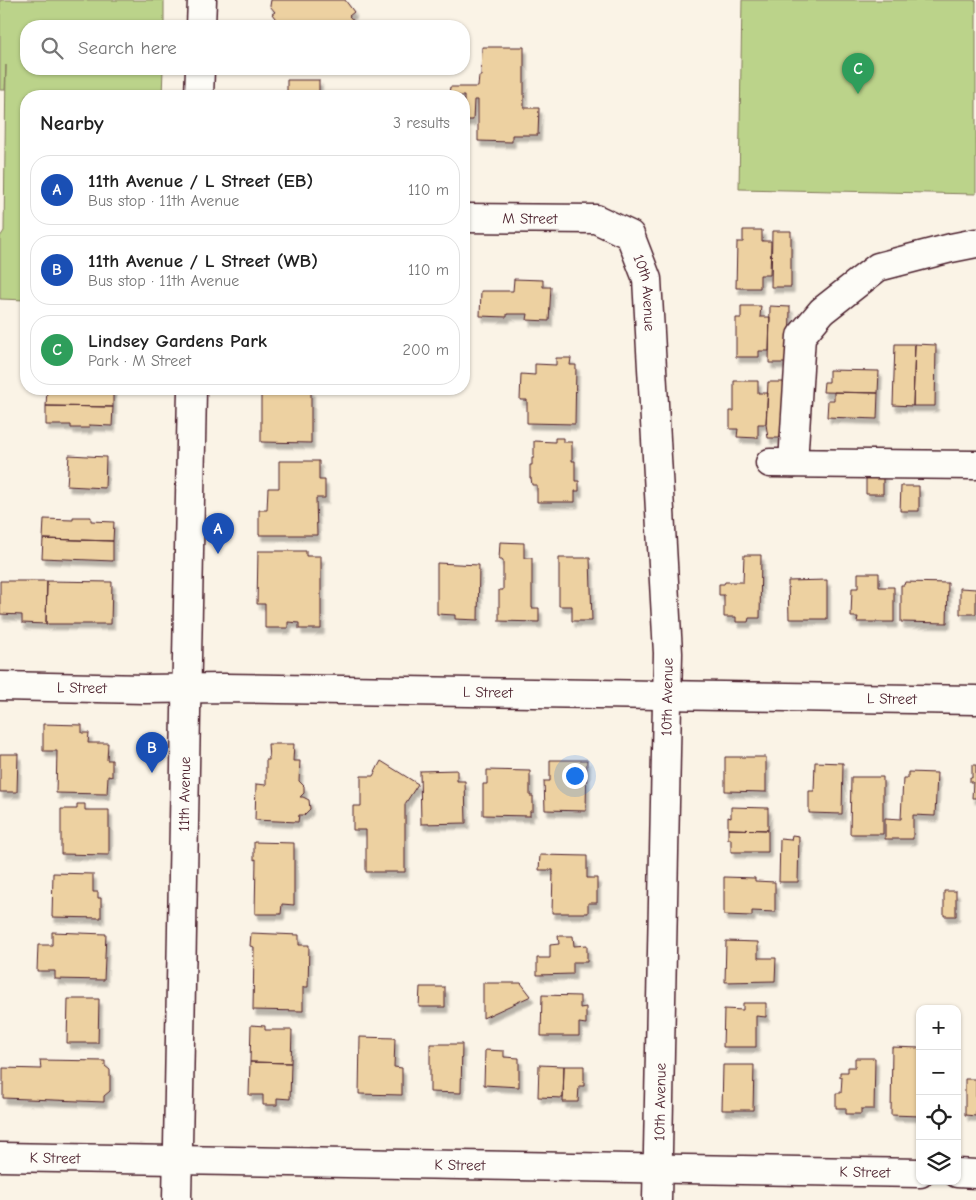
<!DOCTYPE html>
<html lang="en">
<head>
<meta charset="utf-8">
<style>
	body { margin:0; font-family:"Comic Neue",sans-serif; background:#f6f6f6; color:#222 }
	.controls { position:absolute; right:15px; bottom:15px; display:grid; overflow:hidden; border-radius:10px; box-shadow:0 1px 4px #0004 }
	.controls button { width:45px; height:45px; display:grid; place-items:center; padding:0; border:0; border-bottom:1px solid #e0e0e0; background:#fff; color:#222; font:25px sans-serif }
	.you { position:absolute; left:574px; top:775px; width:18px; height:18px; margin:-12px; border:4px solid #fff; border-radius:50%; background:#1a73e8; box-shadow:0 0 0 8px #1a73e833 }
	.badge { display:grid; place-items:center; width:32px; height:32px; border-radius:50%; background:#2563eb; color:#fff; font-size:16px; font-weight:700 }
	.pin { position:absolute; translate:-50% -41px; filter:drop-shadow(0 1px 2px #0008) }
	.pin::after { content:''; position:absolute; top:26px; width:18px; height:15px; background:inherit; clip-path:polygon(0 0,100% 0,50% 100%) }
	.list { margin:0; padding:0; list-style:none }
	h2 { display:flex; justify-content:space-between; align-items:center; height:65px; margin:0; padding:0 20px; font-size:21px }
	h2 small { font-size:16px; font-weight:400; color:#767676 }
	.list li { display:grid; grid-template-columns:32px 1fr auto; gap:15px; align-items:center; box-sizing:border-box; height:70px; margin:0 10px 10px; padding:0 10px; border:1px solid #e0e0e0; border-radius:20px }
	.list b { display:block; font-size:19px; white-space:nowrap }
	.list p { margin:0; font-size:16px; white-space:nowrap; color:#767676 }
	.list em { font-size:16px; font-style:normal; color:#767676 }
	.icon { flex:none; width:28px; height:28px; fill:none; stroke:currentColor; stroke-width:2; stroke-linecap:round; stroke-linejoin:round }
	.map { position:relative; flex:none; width:976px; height:1200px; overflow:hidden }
	.search { position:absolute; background:#fff; box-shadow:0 1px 4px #0004; left:20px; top:20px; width:450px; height:55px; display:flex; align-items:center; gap:12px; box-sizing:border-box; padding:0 18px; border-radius:20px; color:#767676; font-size:19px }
	.panel { position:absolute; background:#fff; box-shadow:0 1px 4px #0004; left:20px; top:90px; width:450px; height:305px; border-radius:20px }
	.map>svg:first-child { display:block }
	.green { fill:#bbd38a; stroke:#82795a }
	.building { fill:#edd1a1; stroke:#4a1f2b; filter:url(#shadow) }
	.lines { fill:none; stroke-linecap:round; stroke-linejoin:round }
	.minor-casing { stroke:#4a1f2b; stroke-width:31 }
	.minor { stroke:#fdfcf7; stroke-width:28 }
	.labels { text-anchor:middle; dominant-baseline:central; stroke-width:4; stroke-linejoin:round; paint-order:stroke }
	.street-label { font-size:15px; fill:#4a1f2b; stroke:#fdfcf7 }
</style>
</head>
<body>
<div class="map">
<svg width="976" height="1200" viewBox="0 0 976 1200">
	<defs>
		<filter id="shadow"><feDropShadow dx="3" dy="5.5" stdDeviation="1" flood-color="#0004"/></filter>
	</defs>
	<rect width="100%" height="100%" fill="#faf3e6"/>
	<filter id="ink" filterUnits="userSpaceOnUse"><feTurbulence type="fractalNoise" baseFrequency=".02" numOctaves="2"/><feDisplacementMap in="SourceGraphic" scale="10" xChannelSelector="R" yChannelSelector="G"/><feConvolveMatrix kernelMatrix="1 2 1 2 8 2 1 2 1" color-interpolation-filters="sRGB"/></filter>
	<g filter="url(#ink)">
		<path class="green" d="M0,0H164V26H26V69H163L162,96H26V300L0,299V237L4,231L6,65L5,90H0Z
			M742,0H976V194L739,189Z"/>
		<path class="building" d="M271,0H345L354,12L349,16L358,26H281L272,14L275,12L270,6Z
			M482,47H524V108H539L538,135H512V142L478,141V100H474L473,120H464V96H444V93H449L450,87H478L479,76H481Z
			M287,80H319V96H287Z
			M743,230H762V241H771L770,275H760V288H736L737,242H743Z
			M772,231H791V287H771Z
			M514,279L543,280V287H551L549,321L527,320L528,314H507V317L480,316L481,291H513Z
			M741,306H761L760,317H770L769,351H759V357H736V318H741Z
			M770,306L790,307L789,363H769Z
			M895,344H915L913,406L893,405Z
			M915,344L936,345L935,406H913Z
			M556,358H571L570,365H576L575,424L527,423V400H520L521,374L535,375V364L556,365Z
			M829,370L879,371L878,393L823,392L824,382H829Z
			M734,381H758V393H768L766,424H758V438L737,437L738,429H730V411H734Z
			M768,382H789L788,438H768L766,424Z
			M47,389H113V407L46,406Z
			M261,389H311V443L261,442Z
			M834,392L878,393L877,419L827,417L828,400H834Z
			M46,406L113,407L112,426L89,425V428H71V425H46Z
			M555,438H563V442H572V461H575V481H579V491H575V502H537V485H532L531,478H530V465H532V458H534V441L555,442Z
			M69,455L106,457L105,488L67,486Z
			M279,461H319V480H325V498H316L317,535H259V510H267L268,488H279Z
			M866,473L883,474V494H866Z
			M901,486H919V511H900Z
			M73,517H91V521L114,522L113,541L43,539L44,519L73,520Z
			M43,539L113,541V561L42,558Z
			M500,542L524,543V558H532V608H539V622L499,621V590H503V560H499Z
			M258,551H306V556H321V629H299V623L288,622V628H265V604H257Z
			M744,555H761L760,618H749L748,622H736V617H724V595H719V584H724L725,582H743Z
			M559,558H590L592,621H572V606H559Z
			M437,563L479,565L478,620L455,619V615L437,614Z
			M858,573H879V587H894V622H857L858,617H851L852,588H858Z
			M827,580V619H789L788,581Z
			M0,581H47L46,624L22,623V615L0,614Z
			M47,581L112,582L111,624H46Z
			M905,582L948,583L947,623L901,622V585H904Z
			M960,588L976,589V614H960Z
			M43,724L82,725V733H89L88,743H108L107,760H112V777L108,776L107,794L56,793L57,751H43Z
			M268,744H294L293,761H300L299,781L304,786V793L300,797H303L309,800L310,809L304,815H299L298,822L255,820L256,784L266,785V760H269Z
			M0,754H18L17,792H0Z
			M725,757H766V792L725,791Z
			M550,760H587L586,811L545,810L544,781H550Z
			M381,761L418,784L405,804V872H366V830H353V806H361V776H373Z
			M815,762L843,763L842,814L809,813V791H814Z
			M972,765H976V798H972L973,782H970V777L972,778Z
			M457,770V781H465L466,823L421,824L420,771Z
			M487,770L530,771V796H533V811H530V816L483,815V784H487Z
			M908,772L937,773L935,816L913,815V839H885V818L901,819L903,778H908Z
			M851,777H883V834H850Z
			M77,804H85V810H109V855L61,854V809H77Z
			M731,807L768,808V830L728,829V817L731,818Z
			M728,829L768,830V852H731V839H728Z
			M792,835L799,836L798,882H779L780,839L791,840Z
			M254,842L294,843V905L282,904L281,914H255L256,859L254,860Z
			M540,855L587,856V878H597V903H588V913H552L553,870H539Z
			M53,873L93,874V892H98V898H101V918L52,917Z
			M724,877L755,878V881L775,882V912L752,911V916L724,915Z
			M944,891H956V916H944Z
			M52,932L106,934L104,980L55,979V971H37L38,945H52Z
			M251,933L299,935V945H309L308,987H303V1011L253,1010L254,947L250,946Z
			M558,936H573L574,946L587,945V962H573V974L537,975V958H550V945L559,944Z
			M726,941L758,942V958H776L775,981L725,982Z
			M483,983H521L531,996L483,1018Z
			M420,987H445V1007H419Z
			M542,995L580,996V1008L586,1007V1024L579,1023V1036H541Z
			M68,999H99L98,1043H67Z
			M743,1003H766V1017L756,1016V1047H723L724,1009L743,1010Z
			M251,1025L265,1026V1030H292L291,1063L250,1062Z
			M360,1037L395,1038L394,1067L402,1068V1095L359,1094Z
			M430,1044H462L461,1093L430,1092Z
			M892,1047L920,1048V1116L891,1115Z
			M485,1050L504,1051V1057L519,1058V1087L484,1085Z
			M855,1058H875L874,1109H861V1114H846V1108H836V1093H841L842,1077H840V1072H848V1067H855Z
			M40,1060L105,1061V1066L110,1070V1091L104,1096V1102L3,1098V1068L41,1069Z
			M250,1062L291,1063L290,1099L277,1098V1105H263V1095H249Z
			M539,1065L564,1066L563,1098L538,1097Z
			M723,1065H754L753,1110H722Z
			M564,1066H584V1086H579L578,1102H563Z
			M965,1079H976V1116L965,1115Z"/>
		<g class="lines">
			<defs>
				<g id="minor">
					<path d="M201,26L202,0"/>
					<path d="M199,96L200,69"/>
					<path id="s1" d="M464,218L596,219L630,235L647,279L668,653L657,1200"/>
					<path d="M770,463L976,465"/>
					<path d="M793,463L801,336L822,311L878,267L951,248L976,243"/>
					<path id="s2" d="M0,686L145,689L224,688L976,700"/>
					<path id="s3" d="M0,1157L920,1173"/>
					<path d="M957,1173L976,1174"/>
					<path id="s4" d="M177,1200L192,389"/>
				</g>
			</defs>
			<use href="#minor" class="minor-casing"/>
			<use href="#minor" class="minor"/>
		</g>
	</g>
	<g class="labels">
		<g class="street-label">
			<text stroke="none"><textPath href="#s1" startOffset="66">M Street</textPath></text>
			<text stroke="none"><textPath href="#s1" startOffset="230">10th Avenue</textPath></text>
			<text stroke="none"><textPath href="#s2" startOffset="82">L Street</textPath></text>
			<text stroke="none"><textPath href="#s2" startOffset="488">L Street</textPath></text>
			<text transform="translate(667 697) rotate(-89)">10th Avenue</text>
			<text stroke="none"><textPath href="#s2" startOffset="892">L Street</textPath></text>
			<text stroke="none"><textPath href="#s4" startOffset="406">11th Avenue</textPath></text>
			<text transform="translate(660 1102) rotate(-89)">10th Avenue</text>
			<text stroke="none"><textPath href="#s3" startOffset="55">K Street</textPath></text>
			<text stroke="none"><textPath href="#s3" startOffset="460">K Street</textPath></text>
			<text stroke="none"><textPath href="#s3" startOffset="865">K Street</textPath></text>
		</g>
	</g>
</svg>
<div class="controls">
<button>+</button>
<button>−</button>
<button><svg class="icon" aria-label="locate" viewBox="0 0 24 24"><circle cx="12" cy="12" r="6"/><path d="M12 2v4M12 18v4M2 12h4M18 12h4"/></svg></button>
<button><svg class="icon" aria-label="layers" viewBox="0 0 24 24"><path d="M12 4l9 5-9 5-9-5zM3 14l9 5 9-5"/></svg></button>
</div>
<div class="you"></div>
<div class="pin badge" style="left:218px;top:554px;background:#1a4fb4">A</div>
<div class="pin badge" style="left:152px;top:773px;background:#1a4fb4">B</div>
<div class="pin badge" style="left:858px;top:94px;background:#2e9e5b">C</div>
<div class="search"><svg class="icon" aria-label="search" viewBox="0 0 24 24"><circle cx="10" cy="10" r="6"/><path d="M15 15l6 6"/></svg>Search here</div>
<section class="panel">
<h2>Nearby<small>3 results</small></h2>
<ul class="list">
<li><span class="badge" style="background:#1a4fb4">A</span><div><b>11th Avenue / L Street (EB)</b><p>Bus stop · 11th Avenue</p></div><em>110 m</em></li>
<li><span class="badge" style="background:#1a4fb4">B</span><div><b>11th Avenue / L Street (WB)</b><p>Bus stop · 11th Avenue</p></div><em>110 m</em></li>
<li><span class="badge" style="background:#2e9e5b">C</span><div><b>Lindsey Gardens Park</b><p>Park · M Street</p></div><em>200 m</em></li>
</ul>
</section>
</div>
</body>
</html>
